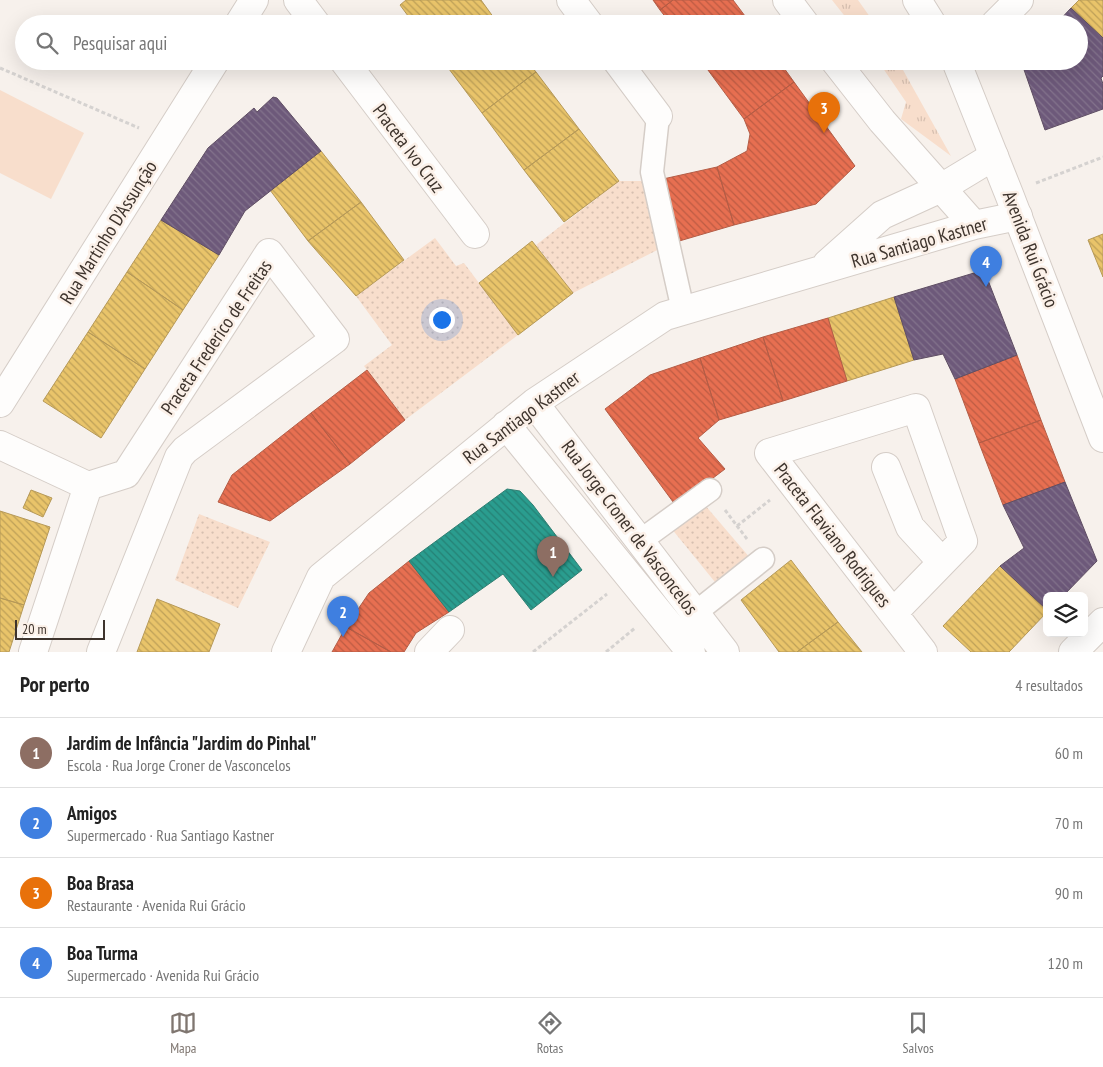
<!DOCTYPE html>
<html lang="pt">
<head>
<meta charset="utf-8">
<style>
	body { margin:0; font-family:"PT Sans Narrow",sans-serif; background:#f2f2f2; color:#222 }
	.controls { position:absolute; right:15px; bottom:15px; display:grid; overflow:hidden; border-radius:8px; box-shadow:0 5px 20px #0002 }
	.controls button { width:45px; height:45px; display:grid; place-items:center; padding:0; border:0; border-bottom:1px solid #e0e0e0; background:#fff; color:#222; font:25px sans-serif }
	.scale { position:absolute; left:15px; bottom:12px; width:90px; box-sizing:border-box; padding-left:5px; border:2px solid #3e342d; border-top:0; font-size:14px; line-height:18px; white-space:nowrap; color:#3e342d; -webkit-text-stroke:4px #fbf0e8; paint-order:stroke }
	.you { position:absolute; left:441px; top:319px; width:18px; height:18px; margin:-12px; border:4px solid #fff; border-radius:50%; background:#1a73e8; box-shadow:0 0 0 8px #1a73e833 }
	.badge { display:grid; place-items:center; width:32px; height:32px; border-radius:50%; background:#7f7670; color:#fff; font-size:16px; font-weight:700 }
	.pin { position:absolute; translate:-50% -41px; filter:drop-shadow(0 1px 2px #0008) }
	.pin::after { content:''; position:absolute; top:26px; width:18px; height:15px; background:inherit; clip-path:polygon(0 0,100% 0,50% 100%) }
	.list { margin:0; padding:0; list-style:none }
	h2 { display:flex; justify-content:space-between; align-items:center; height:65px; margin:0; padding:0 20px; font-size:21px }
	h2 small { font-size:16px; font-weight:400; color:#767676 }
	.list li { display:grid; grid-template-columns:32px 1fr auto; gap:15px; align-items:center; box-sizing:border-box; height:70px; padding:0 20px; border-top:1px solid #e0e0e0 }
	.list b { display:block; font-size:19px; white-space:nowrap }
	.list p { margin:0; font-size:16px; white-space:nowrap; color:#767676 }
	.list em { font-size:16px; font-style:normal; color:#767676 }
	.icon { flex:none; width:28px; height:28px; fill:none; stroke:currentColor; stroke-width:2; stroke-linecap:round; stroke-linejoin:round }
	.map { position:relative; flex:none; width:1103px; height:652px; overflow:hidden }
	.search { position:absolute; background:#fff; box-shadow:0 5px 20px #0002; left:15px; right:15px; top:15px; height:55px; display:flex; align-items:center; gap:12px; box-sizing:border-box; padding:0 18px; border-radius:28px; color:#767676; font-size:19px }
	.sheet { height:345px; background:#fff }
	nav { display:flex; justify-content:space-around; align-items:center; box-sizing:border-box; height:70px; border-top:1px solid #e0e0e0; background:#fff; font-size:14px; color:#767676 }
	nav a { display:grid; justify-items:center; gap:2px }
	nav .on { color:#7f7670 }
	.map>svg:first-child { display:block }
	.grass { fill:url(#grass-dots) }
	.park { fill:url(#park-tufts) }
	.pitch { fill:#f8decc }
	.homes { fill:url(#homes-back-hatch); stroke:#b69958 }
	.shops { fill:url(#shops-back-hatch); stroke:#b45d46 }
	.offices { fill:url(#offices-back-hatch); stroke:#5f4e63 }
	.schools { fill:url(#schools-back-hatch); stroke:#307e72 }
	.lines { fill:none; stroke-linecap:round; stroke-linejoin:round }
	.pedestrian-casing { stroke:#d5cdc7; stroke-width:25 }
	.minor-casing { stroke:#d5cdc7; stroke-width:30 }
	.tertiary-casing { stroke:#d5cdc7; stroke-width:30 }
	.path { stroke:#d5d2d0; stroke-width:3; stroke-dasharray:4 2.5; stroke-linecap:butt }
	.pedestrian { stroke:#fefdfc; stroke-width:22 }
	.minor { stroke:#fefdfc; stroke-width:28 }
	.tertiary { stroke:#fefdfc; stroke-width:28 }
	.labels { text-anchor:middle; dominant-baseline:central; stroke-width:5; stroke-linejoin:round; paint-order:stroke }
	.street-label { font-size:19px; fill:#3e342d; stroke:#fbf0e8 }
</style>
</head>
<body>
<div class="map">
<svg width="1103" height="652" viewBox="0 0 1103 652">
	<defs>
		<pattern id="grass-dots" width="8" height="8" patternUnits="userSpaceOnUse" patternTransform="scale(1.25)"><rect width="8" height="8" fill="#f8decc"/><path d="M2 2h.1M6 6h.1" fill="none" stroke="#d6bfb0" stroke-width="1.8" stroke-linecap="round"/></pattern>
		<pattern id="park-tufts" width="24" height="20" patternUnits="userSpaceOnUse" patternTransform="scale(1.25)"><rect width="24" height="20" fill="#f8decc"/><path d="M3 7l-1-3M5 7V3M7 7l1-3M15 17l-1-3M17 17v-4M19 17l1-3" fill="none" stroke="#d6bfb0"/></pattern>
		<pattern id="homes-back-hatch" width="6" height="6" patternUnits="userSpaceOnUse" patternTransform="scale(1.25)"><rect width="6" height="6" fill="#e9c46a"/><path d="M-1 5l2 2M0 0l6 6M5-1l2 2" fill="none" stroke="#bea058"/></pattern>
		<pattern id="shops-back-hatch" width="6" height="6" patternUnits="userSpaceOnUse" patternTransform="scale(1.25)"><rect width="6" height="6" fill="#e76f51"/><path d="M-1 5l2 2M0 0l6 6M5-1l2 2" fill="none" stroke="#bd5c44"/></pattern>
		<pattern id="offices-back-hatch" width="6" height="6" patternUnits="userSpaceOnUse" patternTransform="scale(1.25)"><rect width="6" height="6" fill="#6d597a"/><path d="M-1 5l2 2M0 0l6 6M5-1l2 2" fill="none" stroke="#83738c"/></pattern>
		<pattern id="schools-back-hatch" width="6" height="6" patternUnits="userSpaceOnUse" patternTransform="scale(1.25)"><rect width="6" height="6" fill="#2a9d8f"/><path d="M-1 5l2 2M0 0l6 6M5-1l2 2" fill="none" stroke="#258175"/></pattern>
	</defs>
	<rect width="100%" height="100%" fill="#f7f1ec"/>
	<path class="grass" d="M619,181H654L669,244L573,293L536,245Z
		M435,238L456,266L464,263L518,335L405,420L364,366L392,345L356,296Z
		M704,504L751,559L719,587L671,528Z
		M199,514L270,542L238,608L175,580Z"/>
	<path class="park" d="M832,0H858L875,24H851Z
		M878,61H898L951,156L901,119L906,102Z"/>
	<path class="pitch" d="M0,90L84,133L51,199L0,173Z"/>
	<path class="homes" d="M406,0H481L494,18L487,24H414L400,5Z
		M1079,0H1103V38L1071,8Z
		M443,61H527L536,72L482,113Z
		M536,72L579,129L524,170L482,113Z
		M579,129L619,181L564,222L524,170Z
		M321,151L361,202L308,241L270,190Z
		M361,202L404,260L356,296L308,241Z
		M161,220L219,255L183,310L127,272Z
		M1103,234V277L1088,240Z
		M532,241L573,293L518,335L479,283Z
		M127,272L183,310L145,369L88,332Z
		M894,297L914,360L847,381L828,318Z
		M88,332L145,369L101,438L43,401Z
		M31,490L52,498L43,517L23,508Z
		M0,511L50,527L24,605L0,598Z
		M791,560L838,622L797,652H779L741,600Z
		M1000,566L1047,610V612L1009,652H971L943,626Z
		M0,598L24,605L9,652H0Z
		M157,599L220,624L209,652H137Z
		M838,622L862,652H797Z"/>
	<path class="shops" d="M653,0H673L660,10Z
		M673,0H733L751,24H671L660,10Z
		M711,61H779L794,82L744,119L705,66Z
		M794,82L855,166L816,204L734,225L717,167L747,151L750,134L744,119Z
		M717,167L734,225L669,244L654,181Z
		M828,318L847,381L783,401L763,337Z
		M763,337L783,401L719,420L700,358Z
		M1017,355L1041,420L979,443L955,379Z
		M700,358L719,420L698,438L725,469L676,506L605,409L650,375Z
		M367,370L405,420L350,464L311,413Z
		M311,413L350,464L270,521L218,502L232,475Z
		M1041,420L1065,482L1003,505L979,443Z
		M409,561L449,612L416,633L404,652H391L346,627L369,593Z
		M346,627L391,652H332Z"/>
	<path class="offices" d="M1071,8L1103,38V76L1101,78L1103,84V109L1045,130L1021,61H1079V24H1056Z
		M273,97L277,98L321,151L245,211L219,255L161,220L208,148L254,108L257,112Z
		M984,270L1017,355L955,379L943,354L914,360L894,297Z
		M1065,482L1097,561L1063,596H1047V610L1000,566L1024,548L1003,505Z"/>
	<path class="schools" d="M507,489L520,491L533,505L582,570L531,610L503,574L449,612L409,561Z"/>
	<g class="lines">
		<defs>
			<path id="pedestrian" d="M658,116L652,172L683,310
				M640,541L710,490
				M695,613L763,559"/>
			<path id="minor" d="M298,0L316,24
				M571,0L589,24
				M787,0L805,24
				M239,24L254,0
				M995,24L1019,0
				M344,61L475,234
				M617,61L658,116
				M835,61L882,121L974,225
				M827,264L882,215L941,188L994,156
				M0,403L215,61
				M534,403L725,652
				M506,425L691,652
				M0,445L88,486L126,474L269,253L335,339L185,450L179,457L101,652
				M886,467L910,527L942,562
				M893,613L963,541L916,408L769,453L923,652
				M33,652L88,486
				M286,652L321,577L534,403L665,316L974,225L1018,216
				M429,652L450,630
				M1073,652L1103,622"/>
			<path id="tertiary" d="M917,0L932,24
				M956,61L1009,194L1103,438"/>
		</defs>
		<use href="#pedestrian" class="pedestrian-casing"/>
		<use href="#minor" class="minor-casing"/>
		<use href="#tertiary" class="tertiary-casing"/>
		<path class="path" d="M0,68L139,128
			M1036,183L1103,157
			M725,510L747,539
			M737,526L770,500
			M533,652L607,594
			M606,652L635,628"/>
		<use href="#pedestrian" class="pedestrian"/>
		<use href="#minor" class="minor"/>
		<use href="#tertiary" class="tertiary"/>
	</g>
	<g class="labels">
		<g class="street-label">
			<text transform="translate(409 148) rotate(53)">Praceta Ivo Cruz</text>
			<text transform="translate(108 232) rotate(-58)">Rua Martinho D'Assunção</text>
			<text transform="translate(919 242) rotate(-16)">Rua Santiago Kastner</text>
			<text transform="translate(1031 249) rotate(69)">Avenida Rui Grácio</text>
			<text transform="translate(216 337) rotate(-56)">Praceta Frederico de Freitas</text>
			<text transform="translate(521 417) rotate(-37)">Rua Santiago Kastner</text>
			<text transform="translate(630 527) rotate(53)">Rua Jorge Croner de Vasconcelos</text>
			<text transform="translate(833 535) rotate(52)">Praceta Flaviano Rodrigues</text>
		</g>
	</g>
</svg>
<div class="controls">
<button><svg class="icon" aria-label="layers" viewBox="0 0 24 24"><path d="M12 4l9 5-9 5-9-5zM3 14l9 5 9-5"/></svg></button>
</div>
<div class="scale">20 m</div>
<div class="you"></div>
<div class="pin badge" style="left:553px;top:577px;background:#8d6e63">1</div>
<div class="pin badge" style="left:343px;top:637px;background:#3f7fe0">2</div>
<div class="pin badge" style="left:824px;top:133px;background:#e8710a">3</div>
<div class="pin badge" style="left:986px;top:287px;background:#3f7fe0">4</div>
<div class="search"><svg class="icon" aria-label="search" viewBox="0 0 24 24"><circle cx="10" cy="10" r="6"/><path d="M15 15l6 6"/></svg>Pesquisar aqui</div>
</div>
<section class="sheet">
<h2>Por perto<small>4 resultados</small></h2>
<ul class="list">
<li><span class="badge" style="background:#8d6e63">1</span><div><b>Jardim de Infância &quot;Jardim do Pinhal&quot;</b><p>Escola · Rua Jorge Croner de Vasconcelos</p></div><em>60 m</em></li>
<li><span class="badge" style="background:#3f7fe0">2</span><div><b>Amigos</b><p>Supermercado · Rua Santiago Kastner</p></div><em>70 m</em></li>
<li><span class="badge" style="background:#e8710a">3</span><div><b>Boa Brasa</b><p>Restaurante · Avenida Rui Grácio</p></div><em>90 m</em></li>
<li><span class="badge" style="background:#3f7fe0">4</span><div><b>Boa Turma</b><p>Supermercado · Avenida Rui Grácio</p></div><em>120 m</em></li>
</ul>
</section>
<nav>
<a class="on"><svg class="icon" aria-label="map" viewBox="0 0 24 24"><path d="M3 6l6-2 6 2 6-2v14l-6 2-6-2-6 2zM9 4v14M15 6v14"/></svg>Mapa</a>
<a><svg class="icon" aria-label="directions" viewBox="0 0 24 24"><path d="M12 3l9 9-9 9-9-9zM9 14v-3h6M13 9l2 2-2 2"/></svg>Rotas</a>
<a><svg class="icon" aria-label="saved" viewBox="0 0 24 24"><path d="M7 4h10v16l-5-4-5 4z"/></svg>Salvos</a>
</nav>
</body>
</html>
